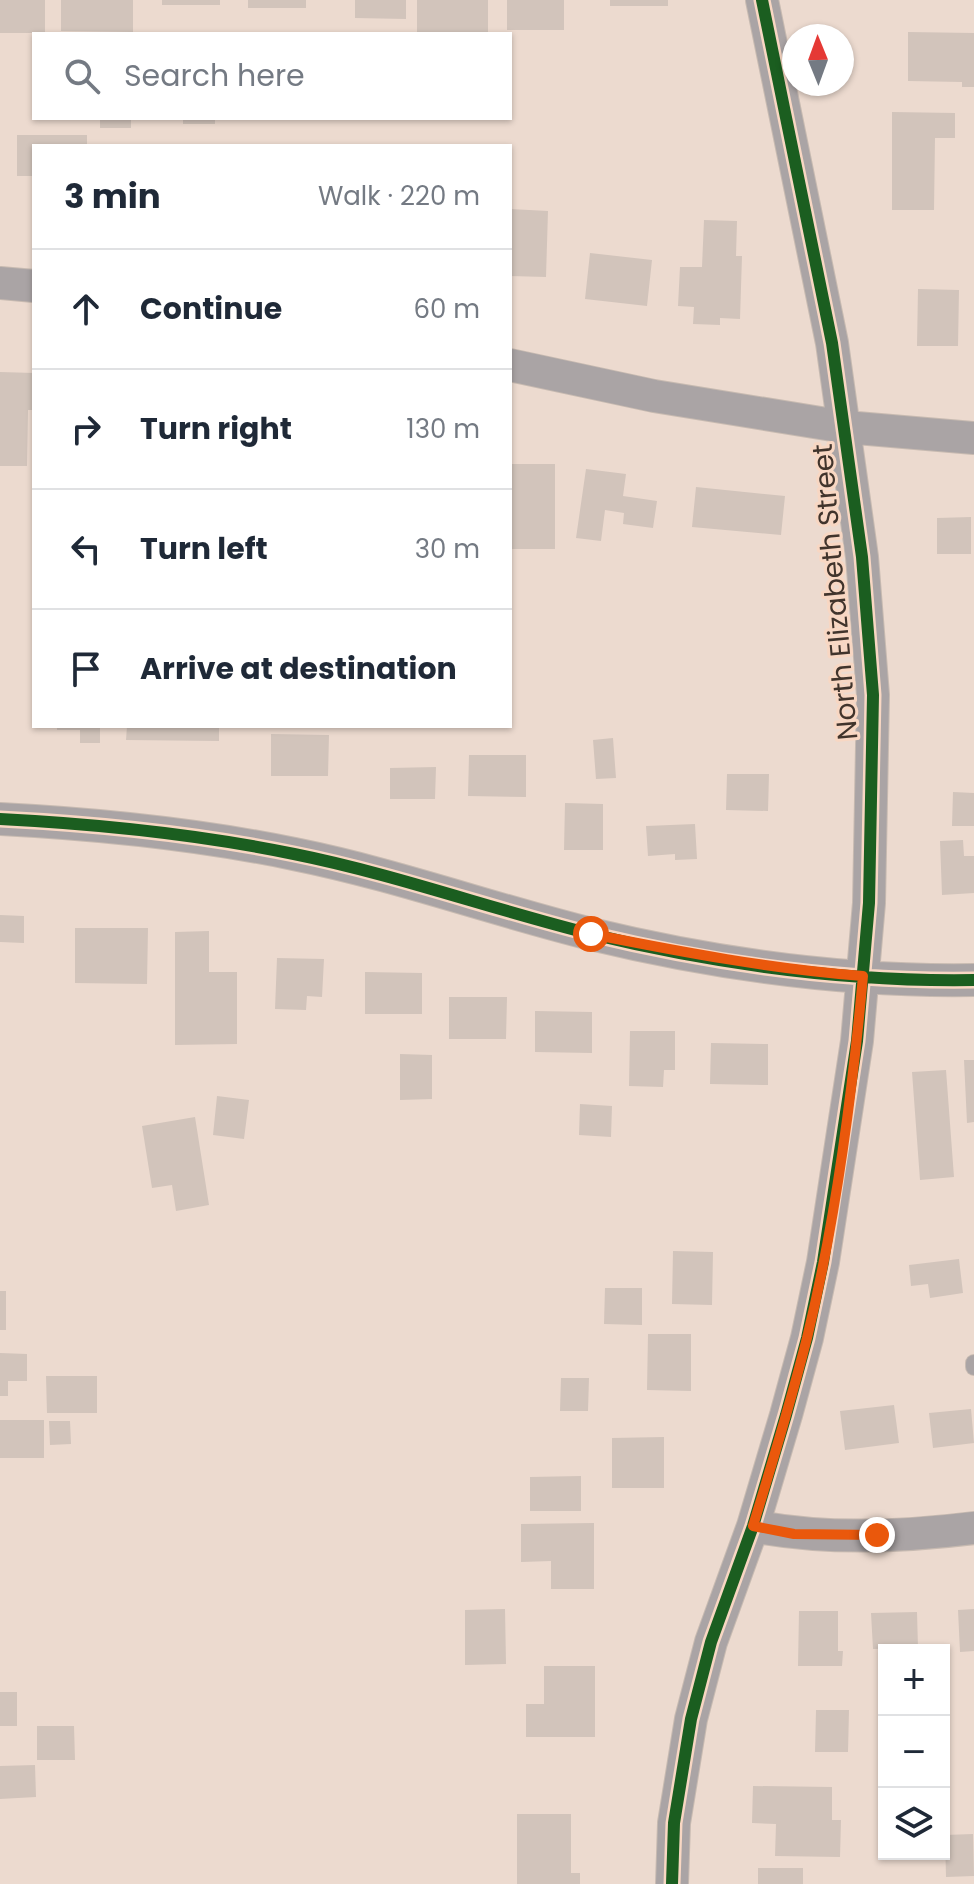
<!DOCTYPE html>
<html lang="en">
<head>
<meta charset="utf-8">
<style>
	body { margin:0; font-family:Poppins,sans-serif; background:#f2f2f3; color:#1f2937 }
	.controls { position:absolute; right:24px; bottom:24px; display:grid; overflow:hidden; border-radius:0px; box-shadow:0 2px 6px #0004 }
	.controls button { width:72px; height:72px; display:grid; place-items:center; padding:0; border:0; border-bottom:2px solid #e0e1e3; background:#fff; color:#1f2937; font:40px sans-serif }
	.compass { position:absolute; left:782px; top:24px; width:72px; height:72px; border-radius:50%; background:#fff; box-shadow:0 2px 6px #0004; rotate:359deg }
	.stop { position:absolute; width:24px; height:24px; margin:-18px; border:6px solid #ea580c; border-radius:50%; background:#fff }
	.stop.end { background:#ea580c; border-color:#fff; box-shadow:0 2px 8px #0008 }
	.list { margin:0; padding:0; list-style:none }
	h2 { display:flex; justify-content:space-between; align-items:center; height:104px; margin:0; padding:0 32px; font-size:34px }
	h2 small { font-size:26px; font-weight:400; color:#747a83 }
	.list li { display:grid; grid-template-columns:52px 1fr auto; gap:24px; align-items:center; box-sizing:border-box; height:120px; padding:0 32px; border-top:2px solid #e0e1e3 }
	.list b { display:block; font-size:30px; white-space:nowrap }
	.list em { font-size:26px; font-style:normal; color:#747a83 }
	.icon { flex:none; width:44px; height:44px; fill:none; stroke:currentColor; stroke-width:2; stroke-linecap:round; stroke-linejoin:round }
	.map { position:relative; flex:none; width:974px; height:1884px; overflow:hidden }
	.search { position:absolute; background:#fff; box-shadow:0 2px 6px #0004; left:32px; top:32px; width:480px; height:88px; display:flex; align-items:center; gap:20px; box-sizing:border-box; padding:0 28px; border-radius:0px; color:#747a83; font-size:30px }
	.panel { position:absolute; background:#fff; box-shadow:0 2px 6px #0004; left:32px; top:144px; width:480px; height:584px; border-radius:0px }
	.map>svg:first-child { display:block }
	.building { fill:#d2c4bb }
	.lines { fill:none; stroke-linecap:round; stroke-linejoin:round }
	.service-casing { stroke:#c7bab1; stroke-width:18 }
	.minor-casing { stroke:#c7bab1; stroke-width:34 }
	.service { stroke:#aaa4a5; stroke-width:16 }
	.minor { stroke:#aaa4a5; stroke-width:32 }
	.cycleway-casing { stroke:#f8d7c3; stroke-width:17 }
	.cycleway { stroke:#1b5e20; stroke-width:12 }
	.route { stroke:#ea580c; stroke-width:10 }
	.labels { text-anchor:middle; dominant-baseline:central; stroke-width:6; stroke-linejoin:round; paint-order:stroke }
	.street-label { font-size:28px; fill:#41342c; stroke:#f8d7c3 }
</style>
</head>
<body>
<div class="map">
<svg width="974" height="1884" viewBox="0 0 974 1884">
	<rect width="100%" height="100%" fill="#ecdacf"/>
	<path class="building" d="M0,0H45V33H0Z
		M61,0H133V32L61,31Z
		M162,0H220V5H162Z
		M248,0H306V8H248Z
		M355,0H406V19L355,18Z
		M417,0H488V34H417Z
		M507,0H564V30H507Z
		M610,0H668V6H610Z
		M908,32L974,33V87H962V82L908,81Z
		M892,112L955,113V138H935L934,210H892Z
		M100,118H131V128H100Z
		M183,118H215V124H183Z
		M17,135H87V146H34V176H17Z
		M510,209L548,211L546,277L510,276Z
		M704,220L737,221L736,256H742L740,319L720,318V325L693,324L694,307L678,306L680,267H702Z
		M590,253L652,260L647,306L585,299Z
		M918,289L959,290L958,346H917Z
		M0,372L34,373V410H28L27,466H0Z
		M510,464H555V549H510Z
		M586,469L626,474L623,496L657,501L653,528L623,524L624,513L605,510L601,541L576,538Z
		M696,487L785,496L781,535L692,527Z
		M971,517V554H937V518Z
		M57,726H100V743H80V730H57Z
		M127,726H219V741L126,740Z
		M271,734L329,735L328,776H271Z
		M613,738L616,778L596,779L593,740Z
		M469,755H526V797L468,796Z
		M436,767L435,799H390V768Z
		M727,774H769L768,811L726,810Z
		M953,792L974,793V826H952Z
		M565,803L603,804V850H564Z
		M695,824L697,859L675,860V854L648,856L646,826Z
		M963,840L964,856H974V893L942,895L940,841Z
		M0,915L24,916V943L0,942Z
		M75,928H148L147,984L75,983Z
		M209,931V972H237V1044L175,1045V932Z
		M277,958L324,959L322,997L307,996L306,1010L275,1009Z
		M365,972L422,973V1014H365Z
		M449,997H507L506,1039H449Z
		M535,1011L592,1012V1053L535,1052Z
		M630,1031H675V1070H664L663,1087L629,1086Z
		M711,1043L768,1044V1085L710,1084Z
		M400,1054L432,1055V1099L400,1100Z
		M964,1060H974V1122L967,1123Z
		M946,1070L954,1177L920,1180L912,1072Z
		M217,1096L249,1100L244,1139L213,1135Z
		M580,1104L612,1106L611,1137L579,1135Z
		M195,1117L209,1205L176,1211L172,1185L152,1188L142,1126Z
		M673,1251L713,1252L712,1305L672,1304Z
		M959,1259L963,1293L930,1298L928,1284L911,1286L909,1265Z
		M605,1288H642V1325L604,1324Z
		M0,1291H6V1330H0Z
		M648,1334H691V1391L647,1390Z
		M0,1353L27,1354V1381H8V1396H0Z
		M46,1376H97V1413H47Z
		M561,1378H589L588,1411H560Z
		M894,1405L899,1443L845,1450L840,1411Z
		M971,1409L974,1443L933,1448L929,1413Z
		M0,1420H44V1458H0Z
		M49,1421H70L71,1444L50,1445Z
		M664,1437V1488H612V1438Z
		M581,1476V1511H530V1477Z
		M594,1523V1589H551V1561L521,1562V1524Z
		M505,1609L506,1664L465,1665V1610Z
		M974,1609V1651L960,1652L958,1610Z
		M799,1611H838V1651H843L842,1666H798Z
		M917,1612L918,1648L873,1649L871,1613Z
		M944,1662H948L947,1697H944Z
		M544,1666H595V1737H526V1704H544Z
		M0,1692H17V1726H0Z
		M816,1710H849L848,1752H815Z
		M37,1726H74L75,1760H37Z
		M35,1765L36,1797L0,1799V1766Z
		M753,1786L832,1787V1820H841L840,1857L775,1856L776,1824L752,1823Z
		M517,1814H571V1873H580V1884H517Z
		M973,1834L974,1876L946,1877L945,1835Z
		M758,1868H803V1884H758Z"/>
	<g class="lines">
		<defs>
			<path id="service" d="M974,1363V1367"/>
			<path id="minor" d="M0,283L34,286
				M510,365L654,396L845,427L974,438
				M0,819C98,824 197,834 294,854C394,874 491,909 591,934C715,964 847,982 974,980
				M753,1526C825,1540 902,1537 974,1528
				M672,1884L674,1823L691,1719L711,1642L753,1526L786,1415L807,1338L823,1262L857,1041L869,903L873,695L862,557L832,343L762,0"/>
		</defs>
		<use href="#service" class="service-casing"/>
		<use href="#minor" class="minor-casing"/>
		<use href="#service" class="service"/>
		<use href="#minor" class="minor"/>
		<defs>
			<path id="cycleway" d="M0,819C98,824 197,834 294,854C394,874 491,909 591,934C715,964 847,982 974,980
				M672,1884L674,1823L691,1719L711,1642L753,1526L786,1415L807,1338L823,1262L857,1041L869,903L873,695L862,557L832,343L762,0"/>
		</defs>
		<use href="#cycleway" class="cycleway-casing"/>
		<use href="#cycleway" class="cycleway"/>
	</g>
	<g class="lines">
		<path class="route" d="M591,934C682,952 771,969 863,976C852,1097 836,1220 807,1338C791,1401 772,1464 753,1526L794,1534L877,1535"/>
	</g>
	<g class="labels">
		<g class="street-label">
			<text transform="translate(835 592) rotate(-95)">North Elizabeth Street</text>
		</g>
	</g>
</svg>
<div class="controls">
<button>+</button>
<button>−</button>
<button><svg class="icon" aria-label="layers" viewBox="0 0 24 24"><path d="M12 4l9 5-9 5-9-5zM3 14l9 5 9-5"/></svg></button>
</div>
<svg class="compass" viewBox="-18 -18 36 36"><path d="M0-13l5 13h-10z" fill="#e53935"/><path d="M0 13l5-13h-10z" fill="#747a83"/></svg>
<div class="stop" style="left:591px;top:934px"></div>
<div class="stop end" style="left:877px;top:1535px"></div>
<div class="search"><svg class="icon" aria-label="search" viewBox="0 0 24 24"><circle cx="10" cy="10" r="6"/><path d="M15 15l6 6"/></svg>Search here</div>
<section class="panel">
<h2>3 min<small>Walk · 220 m</small></h2>
<ul class="list">
<li><svg class="icon" aria-label="ahead" viewBox="0 0 24 24"><path d="M12 20V5M6 11l6-6 6 6"/></svg><div><b>Continue</b></div><em>60 m</em></li>
<li><svg class="icon" aria-label="right" viewBox="0 0 24 24"><path d="M7 20v-9h11M14 6l5 5-5 5"/></svg><div><b>Turn right</b></div><em>130 m</em></li>
<li><svg class="icon" aria-label="left" viewBox="0 0 24 24"><path d="M17 20v-9H6M10 6l-5 5 5 5"/></svg><div><b>Turn left</b></div><em>30 m</em></li>
<li><svg class="icon" aria-label="arrive" viewBox="0 0 24 24"><path d="M6 21V4h12l-3 4 3 4H6"/></svg><div><b>Arrive at destination</b></div></li>
</ul>
</section>
</div>
</body>
</html>
